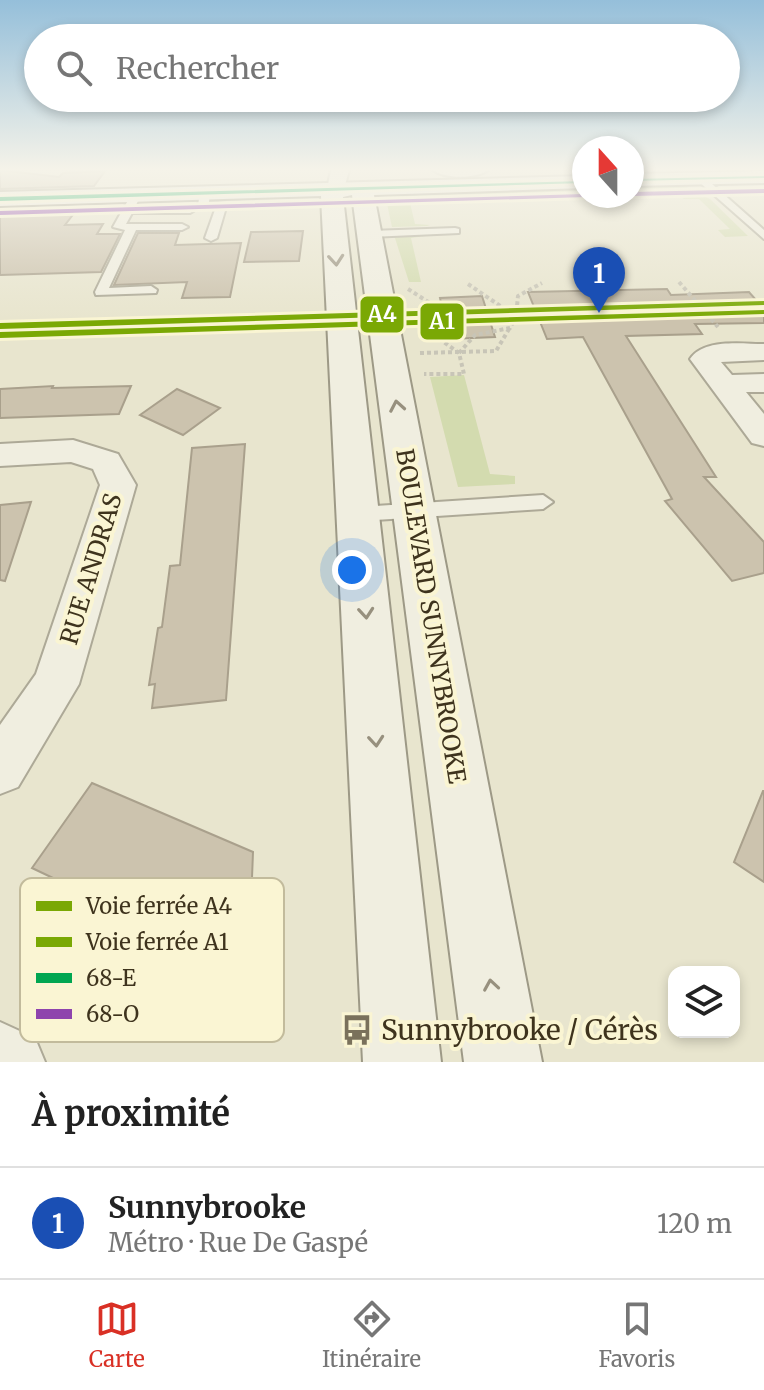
<!DOCTYPE html>
<html lang="fr">
<head>
<meta charset="utf-8">
<style>
	body { margin:0; font-family:Merriweather,serif; background:#f6f6f6; color:#222 }
	.controls { position:absolute; right:24px; bottom:24px; display:grid; overflow:hidden; border-radius:16px; box-shadow:0 4px 12px #0003 }
	.controls button { width:72px; height:72px; display:grid; place-items:center; padding:0; border:0; border-bottom:2px solid #e0e0e0; background:#fff; color:#222; font:40px sans-serif }
	.compass { position:absolute; left:572px; top:136px; width:72px; height:72px; border-radius:50%; background:#fff; box-shadow:0 4px 12px #0003; rotate:339deg }
	.you { position:absolute; left:352px; top:570px; width:28px; height:28px; margin:-20px; border:6px solid #fff; border-radius:50%; background:#1a73e8; box-shadow:0 0 0 12px #1a73e833 }
	.badge { display:grid; place-items:center; width:52px; height:52px; border-radius:50%; background:#d93025; color:#fff; font-size:26px; font-weight:700 }
	.pin { position:absolute; translate:-50% -66px; filter:drop-shadow(0 2px 4px #0008) }
	.pin::after { content:''; position:absolute; top:42px; width:28px; height:24px; background:inherit; clip-path:polygon(0 0,100% 0,50% 100%) }
	.list { margin:0; padding:0; list-style:none }
	h2 { display:flex; justify-content:space-between; align-items:center; height:104px; margin:0; padding:0 32px; font-size:34px }
	h2 small { font-size:26px; font-weight:400; color:#767676 }
	.list li { display:grid; grid-template-columns:52px 1fr auto; gap:24px; align-items:center; box-sizing:border-box; height:112px; padding:0 32px; border-top:2px solid #e0e0e0 }
	.list b { display:block; font-size:30px; white-space:nowrap }
	.list p { margin:0; font-size:26px; white-space:nowrap; color:#767676 }
	.list em { font-size:26px; font-style:normal; color:#767676 }
	.icon { flex:none; width:44px; height:44px; fill:none; stroke:currentColor; stroke-width:2; stroke-linecap:round; stroke-linejoin:round }
	.map { position:relative; flex:none; width:764px; height:1062px; overflow:hidden }
	.search { position:absolute; background:#fff; box-shadow:0 4px 12px #0003; left:24px; right:24px; top:24px; height:88px; display:flex; align-items:center; gap:20px; box-sizing:border-box; padding:0 28px; border-radius:44px; color:#767676; font-size:30px }
	.sheet { height:216px; background:#fff }
	nav { display:flex; justify-content:space-around; align-items:center; box-sizing:border-box; height:112px; border-top:2px solid #e0e0e0; background:#fff; font-size:22px; color:#767676 }
	nav a { display:grid; justify-items:center; gap:4px }
	nav .on { color:#d93025 }
	.map>svg:first-child { display:block }
	.green { fill:#d3dbaf }
	.building { fill:#ccc3ae; stroke:#a9a08c; stroke-width:2 }
	.lines { fill:none; stroke-linecap:round; stroke-linejoin:round }
	.lane-casing { stroke:#ada997; stroke-width:4 }
	.street-casing { stroke:#ada997; stroke-width:4 }
	.secondary-casing { stroke:#9d9986; stroke-width:4 }
	.path { stroke:#c8c5b7; stroke-width:4; stroke-dasharray:4 3; stroke-linecap:butt }
	.lane { fill:#f0eee0; fill-rule:evenodd }
	.street { fill:#f0eee0; fill-rule:evenodd }
	.secondary { fill:#f0eee0; fill-rule:evenodd }
	.bus-1-casing { stroke:#faf5d3; stroke-width:6 }
	.bus-2-casing { stroke:#faf5d3; stroke-width:6 }
	.bus-1 { fill:#00a651; fill-rule:evenodd }
	.bus-2 { fill:#8e44ad; fill-rule:evenodd }
	.rail-1-casing { stroke:#faf5d3; stroke-width:6 }
	.rail-2-casing { stroke:#faf5d3; stroke-width:6 }
	.rail-1 { fill:#7aa804; fill-rule:evenodd }
	.rail-2 { fill:#7aa804; fill-rule:evenodd }
	.oneway { stroke:#97907e }
	.labels { text-anchor:middle; dominant-baseline:central; stroke-width:8; stroke-linejoin:round; paint-order:stroke }
	.street-label { font-size:24px; fill:#3e331d; stroke:#faf5d3 }
	.near-poi-label { font-size:28px; fill:#3e331d; stroke:#faf5d3; text-anchor:start }
	.key { fill:#faf5d3; stroke:#c2bb9c; stroke-width:2 }
	.key-label { font-size:22px; fill:#3e331d }
	.line-badge { stroke:#faf5d3; stroke-width:3 }
	.badge-label { font-size:22px; text-anchor:middle; font-weight:bold; fill:#fff }
</style>
</head>
<body>
<div class="map">
<svg width="764" height="1062" viewBox="0 0 764 1062">
	<rect width="100%" height="100%" fill="#e8e5ce"/>
	<path class="green" d="M682,185L710,199L748,236L725,237L718,230L730,229L699,199H684L674,193H632V186Z
		M513,190H584V194L435,198L433,202L410,203L415,224L430,225L427,226L392,227L386,199L393,194Z
		M394,235H432L411,238L421,282H409Z
		M464,375L490,474L515,476V484L458,487L430,377Z"/>
	<path class="building" d="M0,170L59,177L63,173L105,171L94,186L0,189Z
		M79,207L65,225L103,224L97,234H120L101,272L0,275V209Z
		M303,231L299,261L244,262L251,232Z
		M138,233H179L175,245L241,243L230,297L182,298L187,282L114,285Z
		M667,289L671,295L749,292L764,309V323L695,324L702,334L626,336L716,477H704L764,542V573L732,581L665,501L672,499L583,337L547,339L528,292Z
		M482,296L495,337L449,339L440,298Z
		M53,386L52,388L131,386L119,414L0,418V389Z
		M177,389L220,408L183,435L140,415Z
		M245,444L226,700L152,708L155,684L149,685L158,628L162,627L170,566L180,565L192,448Z
		M31,502L5,581L0,580V505Z
		M92,783L253,852L248,981L170,943L173,935L32,868Z
		M763,791H764V882L734,862Z"/>
	<g class="lines">
		<defs>
			<path id="lane" d="M697,176H703L764,230V239L697,180Z
				M205,190L210,193L209,202L227,204L217,238L211,241L205,238L216,207L198,205L200,193Z
				M136,192L141,195L135,207H190L195,210L190,213H132L126,224H182L188,227L182,230H136L109,288L151,286L157,290L156,293L96,295L95,292L125,230L113,227L131,195Z
				M455,228L459,229V233L370,237L364,234L370,231Z
				M543,495L553,502L543,509L360,521L350,514L360,507Z"/>
			<path id="street" d="M331,170H349L343,193H329L327,189Z
				M433,170H488C477,179 444,179 433,170Z
				M764,344V360L721,362L732,375L764,374V392H746L764,414V446L752,443L690,359C704,338 742,344 764,344Z
				M73,440L118,454L136,485L79,684L18,787L0,794V725L36,674L100,485L93,469L71,462L0,466V444Z
				M0,1022L35,1038L45,1062H0Z"/>
			<path id="secondary" d="M764,171V183L632,186V174Z
				M584,176V188L374,195L542,1062H464L352,195L343,197L441,1062H363L321,196L0,206V192Z"/>
		</defs>
		<use href="#lane" class="lane-casing"/>
		<use href="#street" class="street-casing"/>
		<use href="#secondary" class="secondary-casing"/>
		<path class="path" d="M679,282L718,327
			M468,284L515,316
			M408,289L433,305L441,340L459,353L464,374H424
			M412,319L531,316
			M420,353L496,351L509,329
			M459,353L475,335L510,328L516,316L518,296L542,283"/>
		<use href="#lane" class="lane"/>
		<use href="#street" class="street"/>
		<use href="#secondary" class="secondary"/>
		<defs>
			<path id="bus-1" d="M764,176V178L632,181V179Z
				M584,181V183L0,201V197Z"/>
			<path id="bus-2" d="M764,189V193L632,196V192Z
				M584,194L586,197L0,215V211Z"/>
		</defs>
		<use href="#bus-1" class="bus-1-casing"/>
		<use href="#bus-2" class="bus-2-casing"/>
		<use href="#bus-1" class="bus-1"/>
		<use href="#bus-2" class="bus-2"/>
		<defs>
			<path id="rail-1" d="M764,301V305L0,329V323Z"/>
			<path id="rail-2" d="M764,310V314L0,338V332Z"/>
		</defs>
		<use href="#rail-1" class="rail-1-casing"/>
		<use href="#rail-2" class="rail-2-casing"/>
		<use href="#rail-1" class="rail-1"/>
		<use href="#rail-2" class="rail-2"/>
	</g>
	<defs><path id="oneway-chevron" d="M-2-3.5L2.5 0L-2 3.5" fill="none" stroke-width="1.6" stroke-linecap="round" stroke-linejoin="round" transform="scale(2)"/></defs>
	<g class="oneway">
		<use href="#oneway-chevron" transform="translate(336 260) rotate(85)"/>
		<use href="#oneway-chevron" transform="translate(397 406) rotate(-100)"/>
		<use href="#oneway-chevron" transform="translate(366 613) rotate(85)"/>
		<use href="#oneway-chevron" transform="translate(376 741) rotate(85)"/>
		<use href="#oneway-chevron" transform="translate(491 985) rotate(-99)"/>
	</g>
	<linearGradient id="sky" x2="0" y2="1"><stop stop-color="#95bfda"/><stop offset="0.53" stop-color="#f5f3e9"/><stop offset="1" stop-color="#f5f3e9" stop-opacity="0"/></linearGradient>
	<rect width="764" height="319" fill="url(#sky)"/>
	<defs>
		<symbol id="bus-bare" viewBox="-9 -9 18 18"><path d="M-5-6H5V4H4V6H2V4H-2V6H-4V4H-5ZM-3.5-4V0h7V-4ZM-3.5 1.2v1.5H-2V1.2ZM2 1.2v1.5H3.5V1.2Z" fill="#7a715b" stroke="#faf5d3" stroke-width="2.5" paint-order="stroke"/></symbol>
	</defs>
	<g fill-rule="evenodd">
		<use href="#bus-bare" x="335" y="1008" width="44" height="44"/>
	</g>
	<g class="labels">
		<g class="street-label">
			<text transform="translate(91 569) rotate(-73)">RUE ANDRAS</text>
			<text transform="translate(431 616) rotate(81)">BOULEVARD SUNNYBROOKE</text>
		</g>
		<g class="near-poi-label">
			<text x="381" y="1030">Sunnybrooke / Cérès</text>
		</g>
	</g>
	<rect x="20" y="878" width="264" height="164" rx="12" class="key"/>
	<rect x="36" y="901" width="36" height="10" fill="#7aa804"/>
	<rect x="36" y="937" width="36" height="10" fill="#7aa804"/>
	<rect x="36" y="973" width="36" height="10" fill="#00a651"/>
	<rect x="36" y="1009" width="36" height="10" fill="#8e44ad"/>
	<g class="key-label">
		<text x="86" y="914">Voie ferrée A4</text>
		<text x="86" y="950">Voie ferrée A1</text>
		<text x="86" y="986">68-E</text>
		<text x="86" y="1022">68-O</text>
	</g>
	<g class="line-badge">
		<rect x="359" y="295" width="46" height="39" rx="8" fill="#7aa804"/>
		<rect x="419" y="302" width="46" height="39" rx="8" fill="#7aa804"/>
	</g>
	<g class="badge-label">
		<text x="382" y="322">A4</text>
		<text x="442" y="329">A1</text>
	</g>
</svg>
<div class="controls">
<button><svg class="icon" aria-label="layers" viewBox="0 0 24 24"><path d="M12 4l9 5-9 5-9-5zM3 14l9 5 9-5"/></svg></button>
</div>
<svg class="compass" viewBox="-18 -18 36 36"><path d="M0-13l5 13h-10z" fill="#e53935"/><path d="M0 13l5-13h-10z" fill="#767676"/></svg>
<div class="you"></div>
<div class="pin badge" style="left:599px;top:313px;background:#1a4fb4">1</div>
<div class="search"><svg class="icon" aria-label="search" viewBox="0 0 24 24"><circle cx="10" cy="10" r="6"/><path d="M15 15l6 6"/></svg>Rechercher</div>
</div>
<section class="sheet">
<h2>À proximité<small></small></h2>
<ul class="list">
<li><span class="badge" style="background:#1a4fb4">1</span><div><b>Sunnybrooke</b><p>Métro · Rue De Gaspé</p></div><em>120 m</em></li>
</ul>
</section>
<nav>
<a class="on"><svg class="icon" aria-label="map" viewBox="0 0 24 24"><path d="M3 6l6-2 6 2 6-2v14l-6 2-6-2-6 2zM9 4v14M15 6v14"/></svg>Carte</a>
<a><svg class="icon" aria-label="directions" viewBox="0 0 24 24"><path d="M12 3l9 9-9 9-9-9zM9 14v-3h6M13 9l2 2-2 2"/></svg>Itinéraire</a>
<a><svg class="icon" aria-label="saved" viewBox="0 0 24 24"><path d="M7 4h10v16l-5-4-5 4z"/></svg>Favoris</a>
</nav>
</body>
</html>
